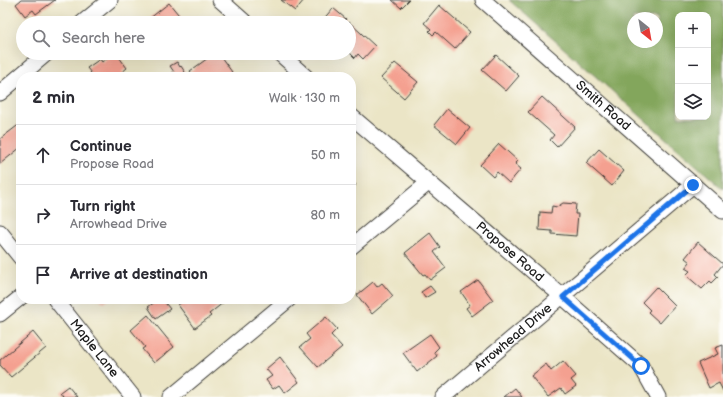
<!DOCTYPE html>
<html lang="en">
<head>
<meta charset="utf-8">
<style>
	body { margin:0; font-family:"Balsamiq Sans",sans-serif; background:#f2f2f3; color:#2b2b33 }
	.controls { position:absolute; right:12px; top:12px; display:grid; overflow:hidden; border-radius:8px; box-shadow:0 4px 16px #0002 }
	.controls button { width:36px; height:36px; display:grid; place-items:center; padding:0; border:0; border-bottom:1px solid #e1e1e2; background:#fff; color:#2b2b33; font:20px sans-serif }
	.compass { position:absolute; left:627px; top:12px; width:36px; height:36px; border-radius:50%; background:#fff; box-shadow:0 4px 16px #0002; rotate:149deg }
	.stop { position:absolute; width:12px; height:12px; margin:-9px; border:3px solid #1a73e8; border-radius:50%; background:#fff }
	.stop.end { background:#1a73e8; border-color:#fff; box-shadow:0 1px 4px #0008 }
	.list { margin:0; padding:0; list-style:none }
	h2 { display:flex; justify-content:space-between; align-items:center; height:52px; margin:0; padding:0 16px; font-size:17px }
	h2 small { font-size:13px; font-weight:400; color:#7c7c81 }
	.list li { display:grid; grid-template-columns:26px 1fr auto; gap:12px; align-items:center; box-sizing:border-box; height:60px; padding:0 16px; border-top:1px solid #e1e1e2 }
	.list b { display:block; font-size:15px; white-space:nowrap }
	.list p { margin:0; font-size:13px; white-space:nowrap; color:#7c7c81 }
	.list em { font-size:13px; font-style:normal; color:#7c7c81 }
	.icon { flex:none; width:22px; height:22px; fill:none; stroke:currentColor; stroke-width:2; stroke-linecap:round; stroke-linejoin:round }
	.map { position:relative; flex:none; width:723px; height:397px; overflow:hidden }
	.search { position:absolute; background:#fff; box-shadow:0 4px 16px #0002; left:16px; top:16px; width:340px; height:44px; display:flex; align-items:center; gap:10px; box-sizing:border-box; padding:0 14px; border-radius:22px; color:#7c7c81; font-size:15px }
	.panel { position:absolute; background:#fff; box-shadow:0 4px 16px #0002; left:16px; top:72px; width:340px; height:232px; border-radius:16px }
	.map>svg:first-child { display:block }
	.forest { fill:#83a65b; stroke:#50613c; fill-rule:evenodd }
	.building { fill:#f4a090 }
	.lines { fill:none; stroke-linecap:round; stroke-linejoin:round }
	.minor-casing { stroke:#3b3a36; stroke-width:17 }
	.minor { stroke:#fff; stroke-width:15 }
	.route { stroke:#1a73e8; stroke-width:5 }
	.labels { text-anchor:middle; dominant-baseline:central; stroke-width:3; stroke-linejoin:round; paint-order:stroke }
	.street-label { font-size:13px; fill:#1c1c1c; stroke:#fdfcf7 }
</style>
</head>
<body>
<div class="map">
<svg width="723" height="397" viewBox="0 0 723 397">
	<rect width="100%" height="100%" fill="#fdfcf7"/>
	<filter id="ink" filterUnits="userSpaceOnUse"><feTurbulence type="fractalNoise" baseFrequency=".025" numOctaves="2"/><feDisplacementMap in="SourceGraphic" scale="8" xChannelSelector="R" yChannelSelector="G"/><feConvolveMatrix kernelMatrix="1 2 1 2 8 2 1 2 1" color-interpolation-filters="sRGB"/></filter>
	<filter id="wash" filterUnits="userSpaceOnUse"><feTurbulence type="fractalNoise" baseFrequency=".012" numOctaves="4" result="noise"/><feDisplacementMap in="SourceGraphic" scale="16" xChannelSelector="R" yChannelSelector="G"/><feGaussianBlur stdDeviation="0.9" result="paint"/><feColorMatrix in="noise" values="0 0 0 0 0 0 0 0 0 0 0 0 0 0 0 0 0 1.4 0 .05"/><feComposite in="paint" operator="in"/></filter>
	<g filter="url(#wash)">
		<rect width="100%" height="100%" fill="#ebe5c6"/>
		<path class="forest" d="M509,0H723V189ZM678,15H708V117H678ZM633,18H657V42H633Z"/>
		<g id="blocks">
			<path class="building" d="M21,0H55L36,14L33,10L25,16L16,4Z
				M281,0H304L295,11Z
				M392,0H409L401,8Z
				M169,3L183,20L180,23H144Z
				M439,5L470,32L455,49L436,32L433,35L429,31L431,29L424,23Z
				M333,8L346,19L343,23H323L321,22Z
				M349,22L375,46L363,59L358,54L355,58L349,52Z
				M113,53H116L127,68L122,72L126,77H86L91,73L87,68L100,59L102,62Z
				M215,53L219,58L221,57L232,72L225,77H194L190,71Z
				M496,55L519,76L506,91L482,70Z
				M177,62L180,67L181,66L188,77H170L169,75L174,72L170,66Z
				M395,63L418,82L404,98L381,78Z
				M542,97L575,127L557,147L550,140L554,135L528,112Z
				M447,109L470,128L457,144L434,125Z
				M21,123V147L0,164V139Z
				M499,144L518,161L515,164L521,169L509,183L497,172L493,177L480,165Z
				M599,149L624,171L612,186L586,163Z
				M351,179L356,185L351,189Z
				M563,203L576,204L575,214H578L576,236L552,234V231L539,230L540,212L551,213L552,206L557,207Z
				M430,233L440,247L434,252L446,268L430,280L425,274L423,275L405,253Z
				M698,242L723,264L715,274L718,277L712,283L710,281L702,289L686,275L690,271L685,268L690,262L685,258Z
				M478,280L493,300L472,316L466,308L470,305L461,292Z
				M373,282L377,287L382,283L393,296L372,314L357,295Z
				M430,286L435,292L425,298L421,292Z
				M656,287L675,306L660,323L648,312L650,310L642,302Z
				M100,299H109L104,303Z
				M159,299H162L170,309L156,319L148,307Z
				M186,299H222L224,302L209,314L211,316L195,328L178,305Z
				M148,315L174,347L154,363L142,349L145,347L131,330Z
				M326,317L337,329L331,335L342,347L318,367L300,347L310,339L306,334Z
				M33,332L46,348L11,377L0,365V360Z
				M430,334L439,347L434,352L437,356L417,372L403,353Z
				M723,345V391L719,383L709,388L698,363L718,354L715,348Z
				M280,357L299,382L285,393L279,385L273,389L266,380L272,376L266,369Z
				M563,361L576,376L571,380L576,386L565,394L561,388L548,397L531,376L546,364L551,371Z
				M68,386L77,397H61L63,396L60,392Z
				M515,388L522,397H504Z"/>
		</g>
	</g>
	<g filter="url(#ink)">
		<use href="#blocks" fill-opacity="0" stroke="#3b3a36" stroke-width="1"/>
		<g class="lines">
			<defs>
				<g id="minor">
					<path d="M220,0L246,23"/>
					<path id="s1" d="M483,0L723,211"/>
					<path d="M82,23L110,0"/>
					<path d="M279,53L306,77"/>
					<path d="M0,93L47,53"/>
					<path id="s2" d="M351,116L563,297L641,366L658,397"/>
					<path d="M0,232L21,258"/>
					<path d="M351,247L428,183"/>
					<path id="s3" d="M55,299L133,397"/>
					<path d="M0,314L21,297"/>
					<path d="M171,397L289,299"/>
					<path id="s4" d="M443,397L693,185"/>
				</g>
			</defs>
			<use href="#minor" class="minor-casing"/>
			<use href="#minor" class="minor"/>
		</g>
	</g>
	<g class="lines" filter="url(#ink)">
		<path class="route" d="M641,366L563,297L693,185"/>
	</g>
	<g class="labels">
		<g class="street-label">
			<text stroke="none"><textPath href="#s1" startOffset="160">Smith Road</textPath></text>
			<text stroke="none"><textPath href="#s2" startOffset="209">Propose Road</textPath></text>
			<text stroke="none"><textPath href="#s4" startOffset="92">Arrowhead Drive</textPath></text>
			<text stroke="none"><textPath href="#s3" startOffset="63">Maple Lane</textPath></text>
		</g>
	</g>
</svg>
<div class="controls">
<button>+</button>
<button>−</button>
<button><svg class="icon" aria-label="layers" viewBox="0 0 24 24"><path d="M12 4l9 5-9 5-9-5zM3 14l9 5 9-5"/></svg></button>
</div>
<svg class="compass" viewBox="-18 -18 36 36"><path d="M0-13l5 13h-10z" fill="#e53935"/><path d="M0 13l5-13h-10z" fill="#7c7c81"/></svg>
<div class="stop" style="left:641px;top:366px"></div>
<div class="stop end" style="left:693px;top:185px"></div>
<div class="search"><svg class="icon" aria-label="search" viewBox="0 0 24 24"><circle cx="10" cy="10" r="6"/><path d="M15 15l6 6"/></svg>Search here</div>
<section class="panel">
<h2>2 min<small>Walk · 130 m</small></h2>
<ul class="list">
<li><svg class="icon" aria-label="ahead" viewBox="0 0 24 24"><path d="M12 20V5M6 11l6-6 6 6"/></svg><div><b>Continue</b><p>Propose Road</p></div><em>50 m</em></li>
<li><svg class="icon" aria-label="right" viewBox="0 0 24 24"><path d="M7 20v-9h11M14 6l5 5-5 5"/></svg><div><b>Turn right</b><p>Arrowhead Drive</p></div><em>80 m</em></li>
<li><svg class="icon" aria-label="arrive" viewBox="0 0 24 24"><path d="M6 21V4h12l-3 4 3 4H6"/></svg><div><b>Arrive at destination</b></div></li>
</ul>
</section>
</div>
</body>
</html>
